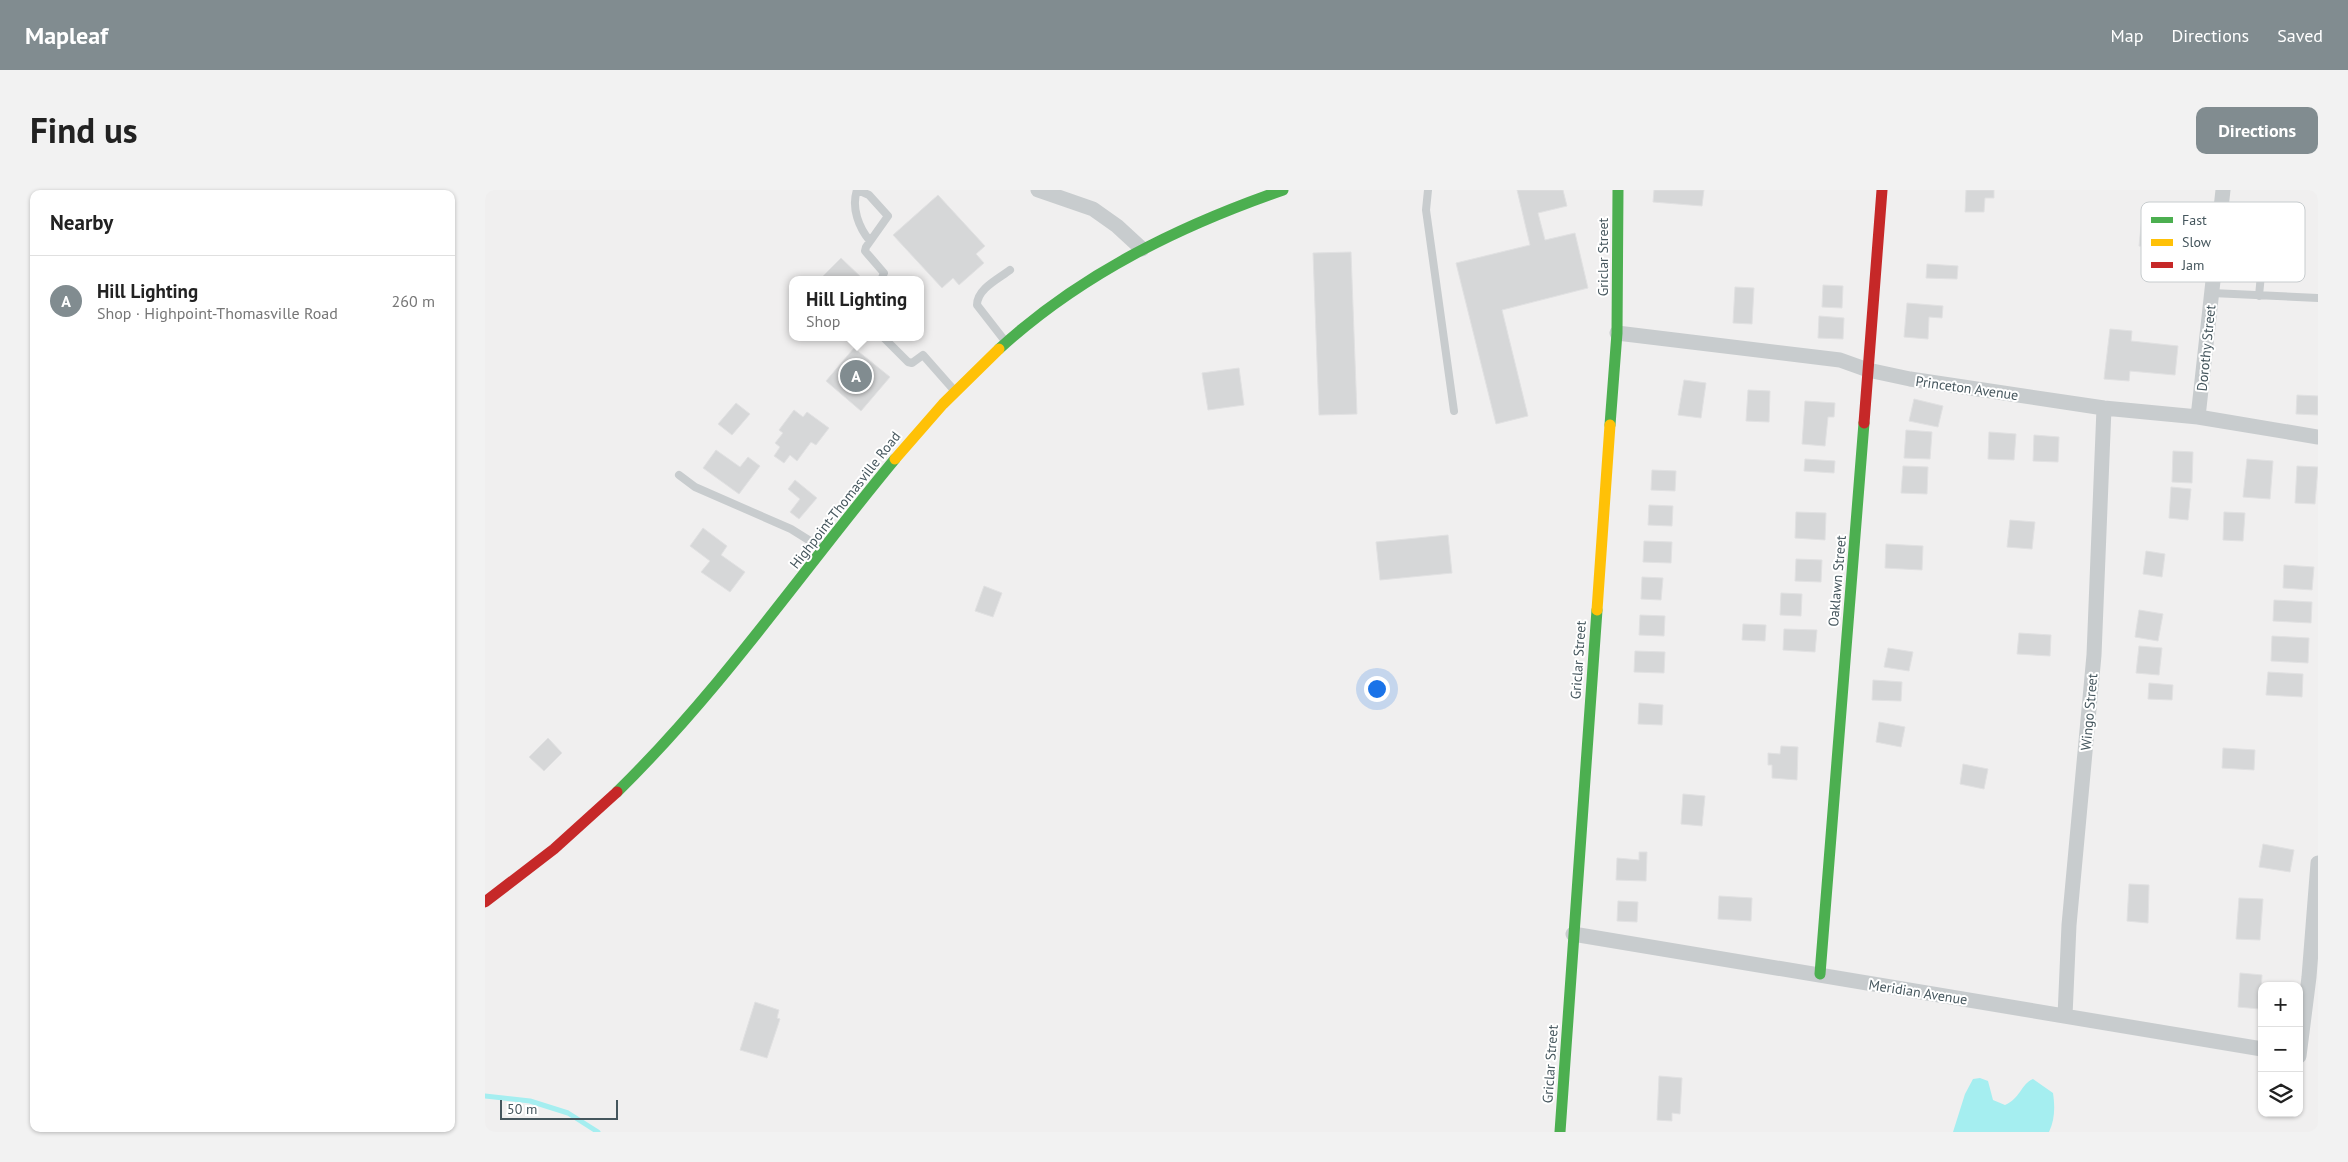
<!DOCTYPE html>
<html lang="en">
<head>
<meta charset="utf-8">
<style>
	body { margin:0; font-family:"PT Sans",sans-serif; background:#f2f2f2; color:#222 }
	.controls { position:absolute; right:15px; bottom:15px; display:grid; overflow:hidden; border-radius:10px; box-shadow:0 1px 4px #0004 }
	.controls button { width:45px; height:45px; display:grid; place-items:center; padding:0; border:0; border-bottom:1px solid #e0e0e0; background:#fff; color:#222; font:25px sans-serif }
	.scale { position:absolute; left:15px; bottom:12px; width:118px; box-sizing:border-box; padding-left:5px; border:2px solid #45565d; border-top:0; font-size:14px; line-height:18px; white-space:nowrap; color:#45565d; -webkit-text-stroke:4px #fff; paint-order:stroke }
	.you { position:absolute; left:891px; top:498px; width:18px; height:18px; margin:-12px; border:4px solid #fff; border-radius:50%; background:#1a73e8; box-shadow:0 0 0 8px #1a73e833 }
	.badge { display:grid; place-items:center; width:32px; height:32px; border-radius:50%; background:#818c90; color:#fff; font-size:16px; font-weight:700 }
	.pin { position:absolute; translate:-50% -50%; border:2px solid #fff; box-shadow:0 1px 5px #0006 }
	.popup { position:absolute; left:304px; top:86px; width:135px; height:65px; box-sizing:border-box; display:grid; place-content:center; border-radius:10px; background:#fff; filter:drop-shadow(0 1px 4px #0005); font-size:16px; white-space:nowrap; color:#767676 }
	.popup b { font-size:19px; color:#222 }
	.popup::after { content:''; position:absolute; left:50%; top:100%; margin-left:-10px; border:10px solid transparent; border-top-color:#fff }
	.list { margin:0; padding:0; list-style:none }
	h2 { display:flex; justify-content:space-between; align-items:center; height:65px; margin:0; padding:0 20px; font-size:21px }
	h2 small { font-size:16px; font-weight:400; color:#767676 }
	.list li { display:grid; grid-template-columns:32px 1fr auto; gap:15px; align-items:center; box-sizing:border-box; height:90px; padding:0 20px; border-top:1px solid #e0e0e0 }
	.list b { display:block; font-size:19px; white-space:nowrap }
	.list p { margin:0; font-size:16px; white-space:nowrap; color:#767676 }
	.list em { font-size:16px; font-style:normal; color:#767676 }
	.icon { flex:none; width:28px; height:28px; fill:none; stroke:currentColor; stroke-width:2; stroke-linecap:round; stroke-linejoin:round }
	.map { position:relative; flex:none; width:1833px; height:942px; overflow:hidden; border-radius:10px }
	header { display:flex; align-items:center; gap:30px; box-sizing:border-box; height:70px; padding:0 25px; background:#818c90; color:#fff }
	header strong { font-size:24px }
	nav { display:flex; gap:28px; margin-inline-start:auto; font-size:18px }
	.intro { display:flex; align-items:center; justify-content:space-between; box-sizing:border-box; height:120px; padding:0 30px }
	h1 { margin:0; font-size:35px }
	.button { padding:12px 22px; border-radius:10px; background:#818c90; color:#fff; font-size:18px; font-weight:700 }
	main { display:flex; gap:30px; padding:0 30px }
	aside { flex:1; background:#fff; border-radius:10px; box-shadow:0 1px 4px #0004 }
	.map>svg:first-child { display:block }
	.water { fill:#a5eef0 }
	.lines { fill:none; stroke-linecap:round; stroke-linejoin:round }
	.stream { stroke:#a5eef0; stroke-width:5 }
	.building { fill:#d6d7d8; stroke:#e1e1e2 }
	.lane { stroke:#c8ccce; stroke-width:8 }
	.street { stroke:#c8ccce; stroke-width:15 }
	.fast { stroke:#4caf50; stroke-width:11 }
	.slow { stroke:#ffc107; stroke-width:11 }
	.jam { stroke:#c62828; stroke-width:11 }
	.labels { text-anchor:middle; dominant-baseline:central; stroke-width:4; stroke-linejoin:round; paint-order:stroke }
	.street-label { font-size:14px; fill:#45565d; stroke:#fff }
	.key { fill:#fff; stroke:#c7ccce; stroke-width:1 }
	.key-label { font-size:14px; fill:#45565d }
</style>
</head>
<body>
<header>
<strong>Mapleaf</strong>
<nav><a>Map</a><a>Directions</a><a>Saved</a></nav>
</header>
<div class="intro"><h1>Find us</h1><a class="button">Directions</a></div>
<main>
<aside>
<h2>Nearby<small></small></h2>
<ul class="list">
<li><span class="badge">A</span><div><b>Hill Lighting</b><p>Shop · Highpoint-Thomasville Road</p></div><em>260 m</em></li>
</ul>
</aside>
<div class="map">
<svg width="1833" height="942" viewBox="0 0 1833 942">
	<rect width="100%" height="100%" fill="#f0efef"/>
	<path class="water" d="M1495,888L1503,891L1508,910L1520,915C1535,909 1536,894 1548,889L1568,903C1570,917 1570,929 1564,942H1468L1480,904L1488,889Z"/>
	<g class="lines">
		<path class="stream" d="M0,906L45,911L83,923L113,942"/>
	</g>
	<path class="building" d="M1032,0H1078L1082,16L1053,23L1060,50L1090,43L1103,98L1017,120L1043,226L1011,234L971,73L1045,55Z
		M1169,0H1219L1217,16L1168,12Z
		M1481,0H1509V8H1500L1499,22H1480Z
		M453,5L500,56L491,64L499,73L474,95L468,88L457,98L408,45Z
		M1657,26L1689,29L1686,59L1654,56Z
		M866,62L872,224L834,225L828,63Z
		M356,68L379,90H338L336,88Z
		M1442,74L1473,76L1472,89L1441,88Z
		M1338,95L1358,96L1357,118L1337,117Z
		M1250,97L1269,98L1267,134L1248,133Z
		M1422,113L1458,116L1457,128L1444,127L1443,149L1419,147Z
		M1334,126L1359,128L1358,149L1333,148Z
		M1625,139L1647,141L1646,151L1693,156L1690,185L1645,181L1644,191L1619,189Z
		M369,158L405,187L376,221L341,191Z
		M754,178L759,215L723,220L717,183Z
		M1199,190L1221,193L1216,228L1193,225Z
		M1263,200L1285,201L1284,232L1261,231Z
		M1812,205L1833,206V225L1811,224Z
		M1429,209L1458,216L1453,237L1424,231Z
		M1320,211L1350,213L1349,227H1343L1340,256L1317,254Z
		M251,213L265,224L247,245L233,234Z
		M309,220L318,227L322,222L344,238L331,255L326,252L312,271L305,265L299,273L289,266L295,257L290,253L298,243L294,240Z
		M1421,240L1447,242L1445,269L1419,268Z
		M1504,242L1531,244L1529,270L1503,269Z
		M1549,245L1574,247L1573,272L1548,271Z
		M231,260L255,277L263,267L275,276L254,304L218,278Z
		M1688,261L1708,262L1707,293L1687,292Z
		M1320,269L1350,271L1349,283L1319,281Z
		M1762,269L1788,271L1785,309L1758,307Z
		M1418,276L1443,277L1442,304L1416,303Z
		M1812,276L1833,277L1830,314L1810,313Z
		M1167,280L1191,281L1190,301L1166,300Z
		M310,290L332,308L314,329L305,322L315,309L303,299Z
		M1686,297L1706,299L1703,330L1684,328Z
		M1164,315L1188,316L1187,336L1163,335Z
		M1311,322L1341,323L1340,350L1310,348Z
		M1739,322L1760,323L1758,351L1738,350Z
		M1525,330L1550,332L1547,359L1522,357Z
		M218,338L242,356L236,365L260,382L245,402L216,382L225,371L205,356Z
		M963,345L967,383L895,390L891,352Z
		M1159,351L1187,352L1186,373L1158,372Z
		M1401,354L1438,356L1437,380L1400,378Z
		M1661,361L1680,364L1677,387L1658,384Z
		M1311,369L1337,370L1336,392L1310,391Z
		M1799,375L1829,377L1827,400L1798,398Z
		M1157,387L1178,388L1176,410L1156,409Z
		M499,396L517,403L508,427L490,421Z
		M1296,403L1317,404L1316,426L1295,425Z
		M1789,410L1827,412L1826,433L1788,431Z
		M1654,420L1678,424L1673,451L1650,447Z
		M1155,425L1180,426L1179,446L1154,445Z
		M1258,434L1281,435L1280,451L1257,450Z
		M1299,439L1332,440L1330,462L1298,460Z
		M1534,443L1566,445L1565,466L1532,464Z
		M1787,446L1824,448L1823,473L1786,471Z
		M1654,456L1677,458L1674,485L1651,483Z
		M1403,458L1428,462L1424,481L1399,477Z
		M1150,461L1180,462L1179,483L1149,482Z
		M1783,482L1818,484L1817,507L1781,505Z
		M1388,490L1417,492L1416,511L1387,510Z
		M1664,493L1688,495L1687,510L1663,509Z
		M1154,513L1178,515L1177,535L1153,534Z
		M1394,532L1420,537L1416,557L1391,552Z
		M63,548L77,563L59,581L44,567Z
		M1296,556L1313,557L1312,590L1287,588V575H1283V563L1295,564Z
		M1738,558L1770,560L1769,580L1737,578Z
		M1478,574L1503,579L1499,599L1475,594Z
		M1198,604L1220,606L1217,636L1196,634Z
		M1778,654L1809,660L1805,682L1774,677Z
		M1154,662H1162L1161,691L1131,690L1132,668L1154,670Z
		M1644,694L1664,695L1663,733L1642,731Z
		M1234,706L1267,708L1266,731L1233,729Z
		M1754,708L1778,709L1775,750L1751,749Z
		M1133,711L1153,712L1152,732L1132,731Z
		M1755,783L1777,785L1775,819L1753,817Z
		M270,812L294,820L292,828L295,829L282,868L255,860Z
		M1174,886L1197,888L1195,924L1187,923V931L1172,930Z"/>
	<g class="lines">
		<path class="lane" d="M372,0C366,18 374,38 385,51
			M373,0L384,5L403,26L381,57L380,61L399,83L396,90
			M943,0L941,20L969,221
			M1734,36L1780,41L1774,106
			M1727,103L1833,108
			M398,147L423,172L427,173L438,165L468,199
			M520,151L492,115C492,99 513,89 525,80
			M194,285L210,297L306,339L338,359"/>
		<path class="street" d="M553,0L608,19L632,36L657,59
			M1132,143L1355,170L1383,180L1425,189L1619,218L1713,227L1833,247
			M1713,227L1738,0
			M1088,744L1777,859
			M1580,826L1584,735L1609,465L1619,218
			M1814,866L1824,787L1833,673"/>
		<path class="fast" d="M514,159C596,84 694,36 798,0
			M1125,235L1132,143L1133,0
			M132,602C236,500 318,380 410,269
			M1335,784L1379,233
			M1075,942L1112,420"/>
		<path class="slow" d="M410,269L458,214L514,159
			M1112,420L1125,235"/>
		<path class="jam" d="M1379,233L1397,0
			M0,712L69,659L132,602"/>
	</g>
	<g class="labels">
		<g class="street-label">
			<text transform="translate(1118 67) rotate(-90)">Griclar Street</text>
			<text transform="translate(1721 158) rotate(-84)">Dorothy Street</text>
			<text transform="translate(1482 198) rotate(8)">Princeton Avenue</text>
			<text transform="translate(360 310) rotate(-52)">Highpoint-Thomasville Road</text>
			<text transform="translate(1352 391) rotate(-85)">Oaklawn Street</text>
			<text transform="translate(1093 470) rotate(-86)">Griclar Street</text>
			<text transform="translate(1604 522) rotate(-85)">Wingo Street</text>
			<text transform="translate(1433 802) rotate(9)">Meridian Avenue</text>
			<text transform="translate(1065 874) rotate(-86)">Griclar Street</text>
		</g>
	</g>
	<rect x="1656" y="12" width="164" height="80" rx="8" class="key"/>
	<rect x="1666" y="27" width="22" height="6" fill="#4caf50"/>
	<rect x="1666" y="49" width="22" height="7" fill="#ffc107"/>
	<rect x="1666" y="72" width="22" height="6" fill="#c62828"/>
	<g class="key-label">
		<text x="1697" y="35">Fast</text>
		<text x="1697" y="57">Slow</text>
		<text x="1697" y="80">Jam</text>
	</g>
</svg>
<div class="controls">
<button>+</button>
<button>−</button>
<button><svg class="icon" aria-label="layers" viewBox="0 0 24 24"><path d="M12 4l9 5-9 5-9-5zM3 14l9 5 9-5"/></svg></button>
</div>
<div class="scale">50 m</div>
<div class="you"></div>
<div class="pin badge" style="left:371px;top:186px">A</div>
<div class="popup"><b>Hill Lighting</b>Shop</div>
</div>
</main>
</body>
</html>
